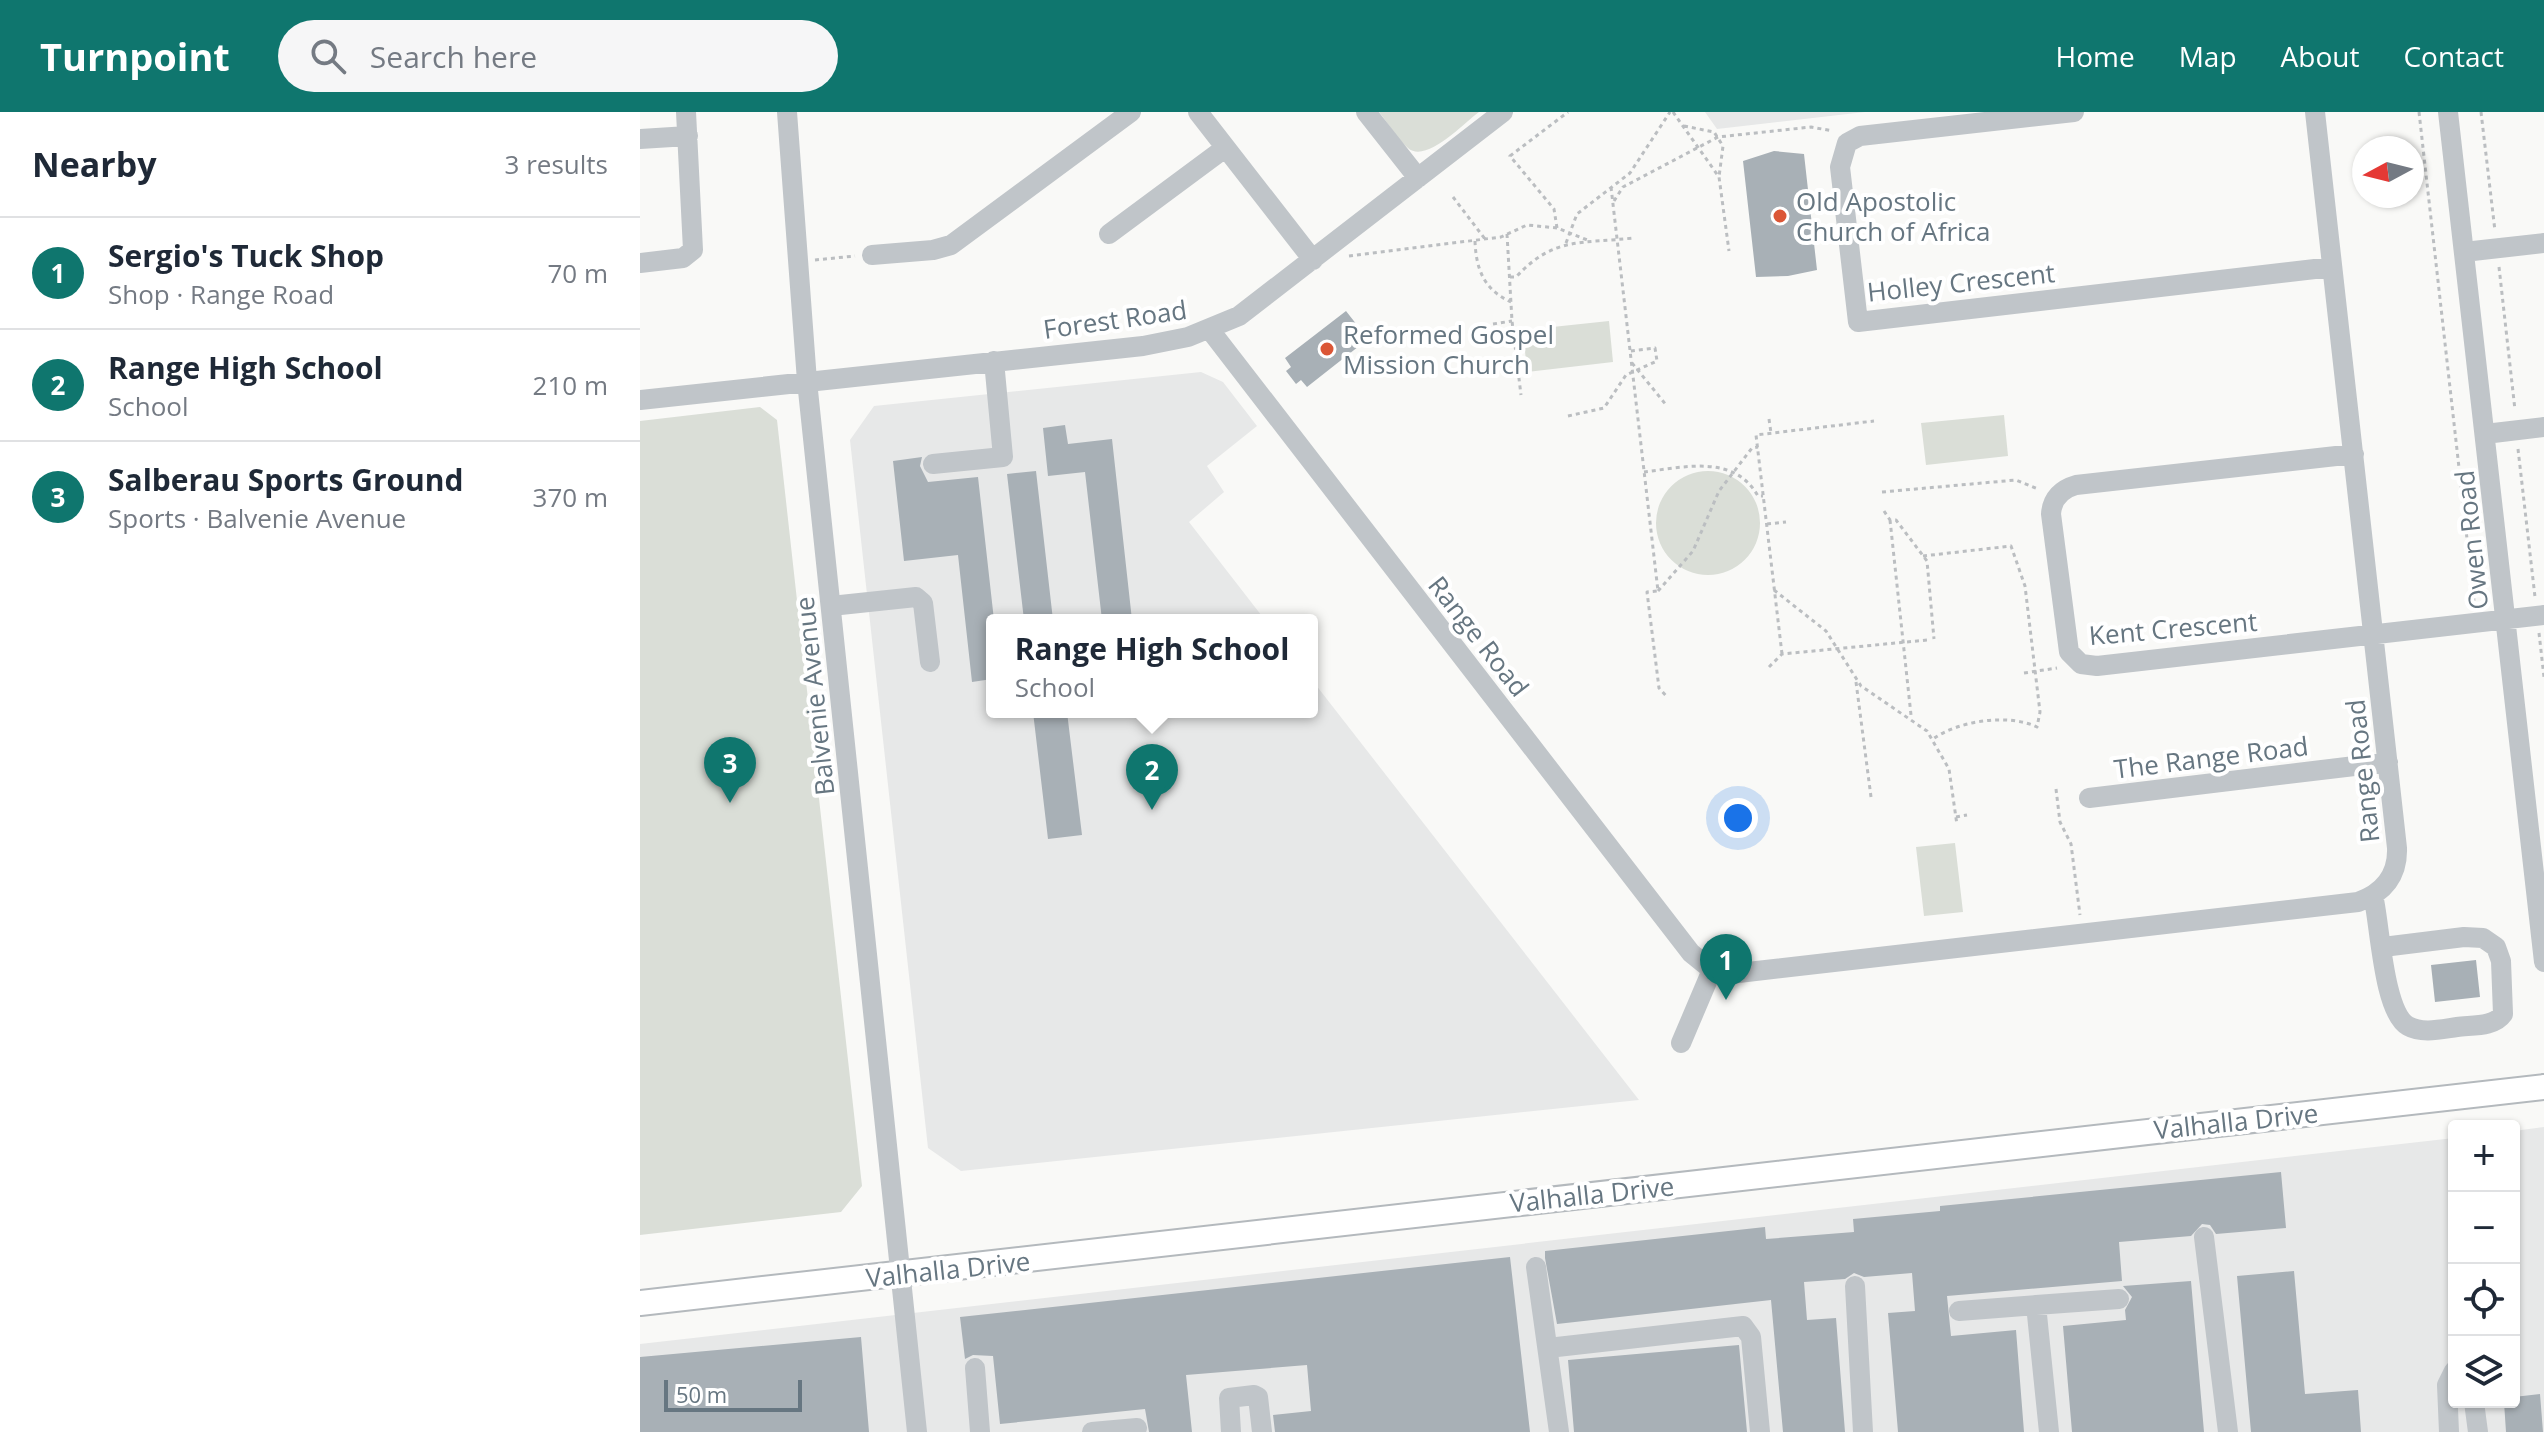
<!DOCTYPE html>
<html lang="en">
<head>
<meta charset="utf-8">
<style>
	body { margin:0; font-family:"Open Sans",sans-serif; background:#f6f6f7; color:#1f2937 }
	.controls { position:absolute; right:24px; bottom:24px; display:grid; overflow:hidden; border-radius:8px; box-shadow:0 2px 6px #0004 }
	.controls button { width:72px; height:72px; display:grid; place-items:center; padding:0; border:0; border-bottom:2px solid #e0e1e3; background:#fff; color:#1f2937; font:40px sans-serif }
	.compass { position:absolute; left:1712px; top:24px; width:72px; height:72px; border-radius:50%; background:#fff; box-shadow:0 2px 6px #0004; rotate:263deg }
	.scale { position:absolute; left:24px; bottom:20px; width:138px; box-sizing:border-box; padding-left:8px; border:4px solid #667681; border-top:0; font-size:22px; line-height:28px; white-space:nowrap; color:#667681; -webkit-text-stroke:6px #fff; paint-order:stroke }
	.you { position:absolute; left:1098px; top:706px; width:28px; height:28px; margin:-20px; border:6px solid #fff; border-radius:50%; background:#1a73e8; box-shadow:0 0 0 12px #1a73e833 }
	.badge { display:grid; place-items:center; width:52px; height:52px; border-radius:50%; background:#0f766e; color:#fff; font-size:26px; font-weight:700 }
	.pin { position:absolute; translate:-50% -66px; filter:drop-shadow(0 2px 4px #0008) }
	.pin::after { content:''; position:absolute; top:42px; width:28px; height:24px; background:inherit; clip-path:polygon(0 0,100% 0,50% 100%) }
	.popup { position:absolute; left:346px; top:502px; width:332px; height:104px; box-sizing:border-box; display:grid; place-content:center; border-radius:8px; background:#fff; filter:drop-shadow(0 2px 6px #0005); font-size:26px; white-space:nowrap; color:#747a83 }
	.popup b { font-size:30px; color:#1f2937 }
	.popup::after { content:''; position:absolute; left:50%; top:100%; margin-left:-16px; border:16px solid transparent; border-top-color:#fff }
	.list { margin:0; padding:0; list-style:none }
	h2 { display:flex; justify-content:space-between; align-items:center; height:104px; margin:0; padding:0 32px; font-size:34px }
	h2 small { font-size:26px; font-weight:400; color:#747a83 }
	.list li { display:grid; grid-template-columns:52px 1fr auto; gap:24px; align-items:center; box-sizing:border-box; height:112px; padding:0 32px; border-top:2px solid #e0e1e3 }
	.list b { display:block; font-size:30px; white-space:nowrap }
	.list p { margin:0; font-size:26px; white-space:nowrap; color:#747a83 }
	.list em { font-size:26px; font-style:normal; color:#747a83 }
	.icon { flex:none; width:44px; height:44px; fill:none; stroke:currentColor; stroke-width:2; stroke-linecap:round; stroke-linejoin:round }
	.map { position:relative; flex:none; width:1904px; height:1320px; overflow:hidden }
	header { display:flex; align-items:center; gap:48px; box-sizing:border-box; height:112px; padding:0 40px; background:#0f766e; color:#fff }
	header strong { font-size:38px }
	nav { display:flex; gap:44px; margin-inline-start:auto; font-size:28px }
	.search { width:560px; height:72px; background:#f6f6f7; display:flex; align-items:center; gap:20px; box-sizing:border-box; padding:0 28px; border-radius:44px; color:#747a83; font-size:30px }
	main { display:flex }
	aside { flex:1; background:#fff }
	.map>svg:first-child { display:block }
	.built { fill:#e7e8e8 }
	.green { fill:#daded7 }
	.building { fill:#a8b0b6 }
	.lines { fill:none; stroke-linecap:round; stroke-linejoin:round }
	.major-casing { stroke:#b4b9bd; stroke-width:28 }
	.path { stroke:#bbbec1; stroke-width:3; stroke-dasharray:4 4; stroke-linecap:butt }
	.minor { stroke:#c0c5c9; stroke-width:20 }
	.major { stroke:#fff; stroke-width:24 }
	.poi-dot { fill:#db5636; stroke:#fff; stroke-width:3 }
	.labels { text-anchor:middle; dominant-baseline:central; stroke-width:8; stroke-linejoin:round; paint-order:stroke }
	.poi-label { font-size:26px; fill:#667681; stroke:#fff; text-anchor:start }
	.street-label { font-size:26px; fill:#667681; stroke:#fff }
</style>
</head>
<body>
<header>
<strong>Turnpoint</strong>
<div class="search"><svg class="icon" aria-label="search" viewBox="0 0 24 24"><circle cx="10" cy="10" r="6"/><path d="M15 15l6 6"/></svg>Search here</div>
<nav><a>Home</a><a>Map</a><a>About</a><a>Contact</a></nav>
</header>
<main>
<aside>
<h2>Nearby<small>3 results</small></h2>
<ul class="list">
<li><span class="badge">1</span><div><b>Sergio's Tuck Shop</b><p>Shop · Range Road</p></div><em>70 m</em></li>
<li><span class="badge">2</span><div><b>Range High School</b><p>School</p></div><em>210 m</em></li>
<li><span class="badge">3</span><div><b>Salberau Sports Ground</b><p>Sports · Balvenie Avenue</p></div><em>370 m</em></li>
</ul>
</aside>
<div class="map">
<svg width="1904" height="1320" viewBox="0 0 1904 1320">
	<rect width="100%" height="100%" fill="#f9f9f7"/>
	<path class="built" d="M1065,0H1225L1077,17Z
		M561,260L583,270L617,314L567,354L584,380L549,410L625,508H352V600H672V568L999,988L321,1059L288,1036L210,328L234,294Z
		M1904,1015V1320H0V1232L1814,1026V1290H1874V1019Z"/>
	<path class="green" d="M739,0H839C824,11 786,52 768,36C757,27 748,11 739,0Z
		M969,209L973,250L887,260L883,218Z
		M120,295L137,308L222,1074L201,1100L0,1123V309Z
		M1364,303L1368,344L1286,353L1281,311Z
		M1016 411a52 52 0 1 1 104 0a52 52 0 1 1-104 0Z
		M1315,731L1323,800L1284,804L1276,735Z"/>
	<path class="building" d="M1134,39L1164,42L1177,158L1148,164L1116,165L1103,49Z
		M706,199L728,227L667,275L661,268L656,272L646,259L651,255L645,246Z
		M425,313L428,332L472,327L492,508H462L445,360L408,364L403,316Z
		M282,345L280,354L288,370L338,365L354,508L352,567L332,570L318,443L264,449L253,349Z
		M396,359L413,508H384L367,362Z
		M393,600H427L442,723L408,727Z
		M1836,848L1840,885L1795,890L1791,853Z
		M1641,1060L1646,1116L1576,1122L1570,1113L1562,1112L1551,1124L1479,1130L1482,1169L1307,1184L1311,1224L1376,1218L1384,1320H1258L1248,1201L1275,1199L1272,1161L1224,1165L1214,1161L1205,1167L1164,1170L1167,1208L1196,1206L1205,1320H1143L1131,1188L917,1212L905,1146V1139L1125,1115L1126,1127L1214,1120L1213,1107L1300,1099V1094Z
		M870,1145L890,1320H635L633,1303L671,1299L667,1253L546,1263L552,1320H509L505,1297L360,1312L353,1244L333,1243L325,1247L320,1205Z
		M1654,1159L1665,1282L1718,1278L1721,1320H1611L1597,1164Z
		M1551,1169L1564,1320H1432L1423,1214L1486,1208L1485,1198L1492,1185L1483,1174Z
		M221,1225L229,1320H0V1245Z
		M1099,1233L1107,1320H934L928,1248Z
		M1900,1282L1903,1320H1866L1864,1290H1874V1285Z"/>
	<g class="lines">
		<defs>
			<path id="major" d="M0,1191L1904,975"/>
		</defs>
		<use href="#major" class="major-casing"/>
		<path class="path" d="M1033,0L1079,65L1089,139
			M1779,0L1834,489
			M1841,0L1855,119
			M1044,14L1074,20L1083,34L1079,65
			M971,75L1018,479L1007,480L1019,576L1027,585
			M813,85L845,127
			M974,89L983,75L1078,25L1171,15L1193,19
			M917,116L914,97L870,44L928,0
			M867,122L872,209L881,283
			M835,129C836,157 844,178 871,190
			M926,131L937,102L990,61L1030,0
			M709,144L861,125L887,113L917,116L950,129
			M175,148L215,144
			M1859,155L1875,298
			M870,165H876C914,124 942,132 993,126
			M853,212L872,209
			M992,251L1027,294
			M928,304L964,296L986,263L1017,249L1015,236L990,239
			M1129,307L1131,321
			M1878,337L1895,485
			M1004,360C1045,355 1094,342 1118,384H1123
			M1242,380L1376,368L1398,377
			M1244,399L1250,408H1256L1287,449L1294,527
			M1250,408L1271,603
			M1127,412L1146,410
			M1283,444L1371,434L1385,474L1400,600L1397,615C1368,601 1318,609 1293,627
			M1134,478L1186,519L1221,574L1287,619L1309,657L1317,713
			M1018,479L1053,439L1079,379L1112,336L1118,335
			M1899,521L1904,565
			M1142,542L1116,323L1234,309
			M1129,555L1142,542L1287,528
			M1384,561L1417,556
			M1216,570L1231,685
			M1416,677L1420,710L1431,732L1440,803
			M1316,705L1327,703"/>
		<path class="minor" d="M147,0L167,269L277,1320
			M558,0L673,148
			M726,0L778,66
			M1434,0L1220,24L1207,31L1200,55L1218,210L1692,155
			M1808,0L1904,850
			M0,27L48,24
			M469,122L585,36
			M1824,140L1904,131
			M232,143L293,138L311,133L491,0
			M0,151L43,146L53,138L46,0
			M570,218L1051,841L1072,858L1090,862L1718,790C1744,781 1758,763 1757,736L1675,0
			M0,288L503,234L548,225L599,204L863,0
			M1845,322L1904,315
			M1714,342L1436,373C1422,377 1412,386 1411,402L1429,540L1441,552L1457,554L1904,503
			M293,352L363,345L354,249
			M191,494L276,485L283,491L290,550
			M1449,686L1748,650
			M1733,783C1740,811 1743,900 1768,914C1782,922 1802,917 1817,915C1833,913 1854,915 1863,902L1861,849L1856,835L1843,826L1824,825L1743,835
			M1041,931L1072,858
			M1564,1125L1588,1320
			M896,1155L919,1320
			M1215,1174L1223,1320
			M1319,1199L1396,1193
			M908,1236L1103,1214L1111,1225L1120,1320
			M335,1256L340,1320
			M1834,1290L1838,1320
			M452,1320L497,1316
			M591,1320L589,1286L614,1283L618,1285L622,1320
			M1409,1320L1396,1193L1479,1187
			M1809,1320L1807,1273L1814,1259"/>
		<use href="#major" class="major"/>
	</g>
	<g class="poi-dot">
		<circle cx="1140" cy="104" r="8"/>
		<circle cx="687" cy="237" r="8"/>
	</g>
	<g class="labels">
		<g class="poi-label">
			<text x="1156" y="89">Old Apostolic<tspan x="1156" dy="30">Church of Africa</tspan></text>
			<text x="703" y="222">Reformed Gospel<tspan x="703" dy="30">Mission Church</tspan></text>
		</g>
		<g class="street-label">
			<text transform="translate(1321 170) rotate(-6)">Holley Crescent</text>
			<text transform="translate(475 207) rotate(-8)">Forest Road</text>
			<text transform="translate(1831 428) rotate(-96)">Owen Road</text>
			<text transform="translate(1533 516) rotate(-5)">Kent Crescent</text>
			<text transform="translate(839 524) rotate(52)">Range Road</text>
			<text transform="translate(174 584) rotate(-96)">Balvenie Avenue</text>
			<text transform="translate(1571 645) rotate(-7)">The Range Road</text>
			<text transform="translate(1722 659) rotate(-96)">Range Road</text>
			<text transform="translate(1596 1009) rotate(-6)">Valhalla Drive</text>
			<text transform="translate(952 1082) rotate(-6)">Valhalla Drive</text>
			<text transform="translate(308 1157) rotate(-6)">Valhalla Drive</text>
		</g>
	</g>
</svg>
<div class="controls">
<button>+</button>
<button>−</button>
<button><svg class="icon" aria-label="locate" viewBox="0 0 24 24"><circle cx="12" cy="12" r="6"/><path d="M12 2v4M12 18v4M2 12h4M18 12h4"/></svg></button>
<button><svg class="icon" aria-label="layers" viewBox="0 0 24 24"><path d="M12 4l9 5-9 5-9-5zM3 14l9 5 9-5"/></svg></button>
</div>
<svg class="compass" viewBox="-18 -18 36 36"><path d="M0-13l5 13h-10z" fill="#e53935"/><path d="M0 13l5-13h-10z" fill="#747a83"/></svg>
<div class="scale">50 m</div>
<div class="you"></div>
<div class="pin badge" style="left:1086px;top:888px">1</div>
<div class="pin badge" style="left:512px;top:698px">2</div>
<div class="popup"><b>Range High School</b>School</div>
<div class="pin badge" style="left:90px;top:691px">3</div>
</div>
</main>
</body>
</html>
